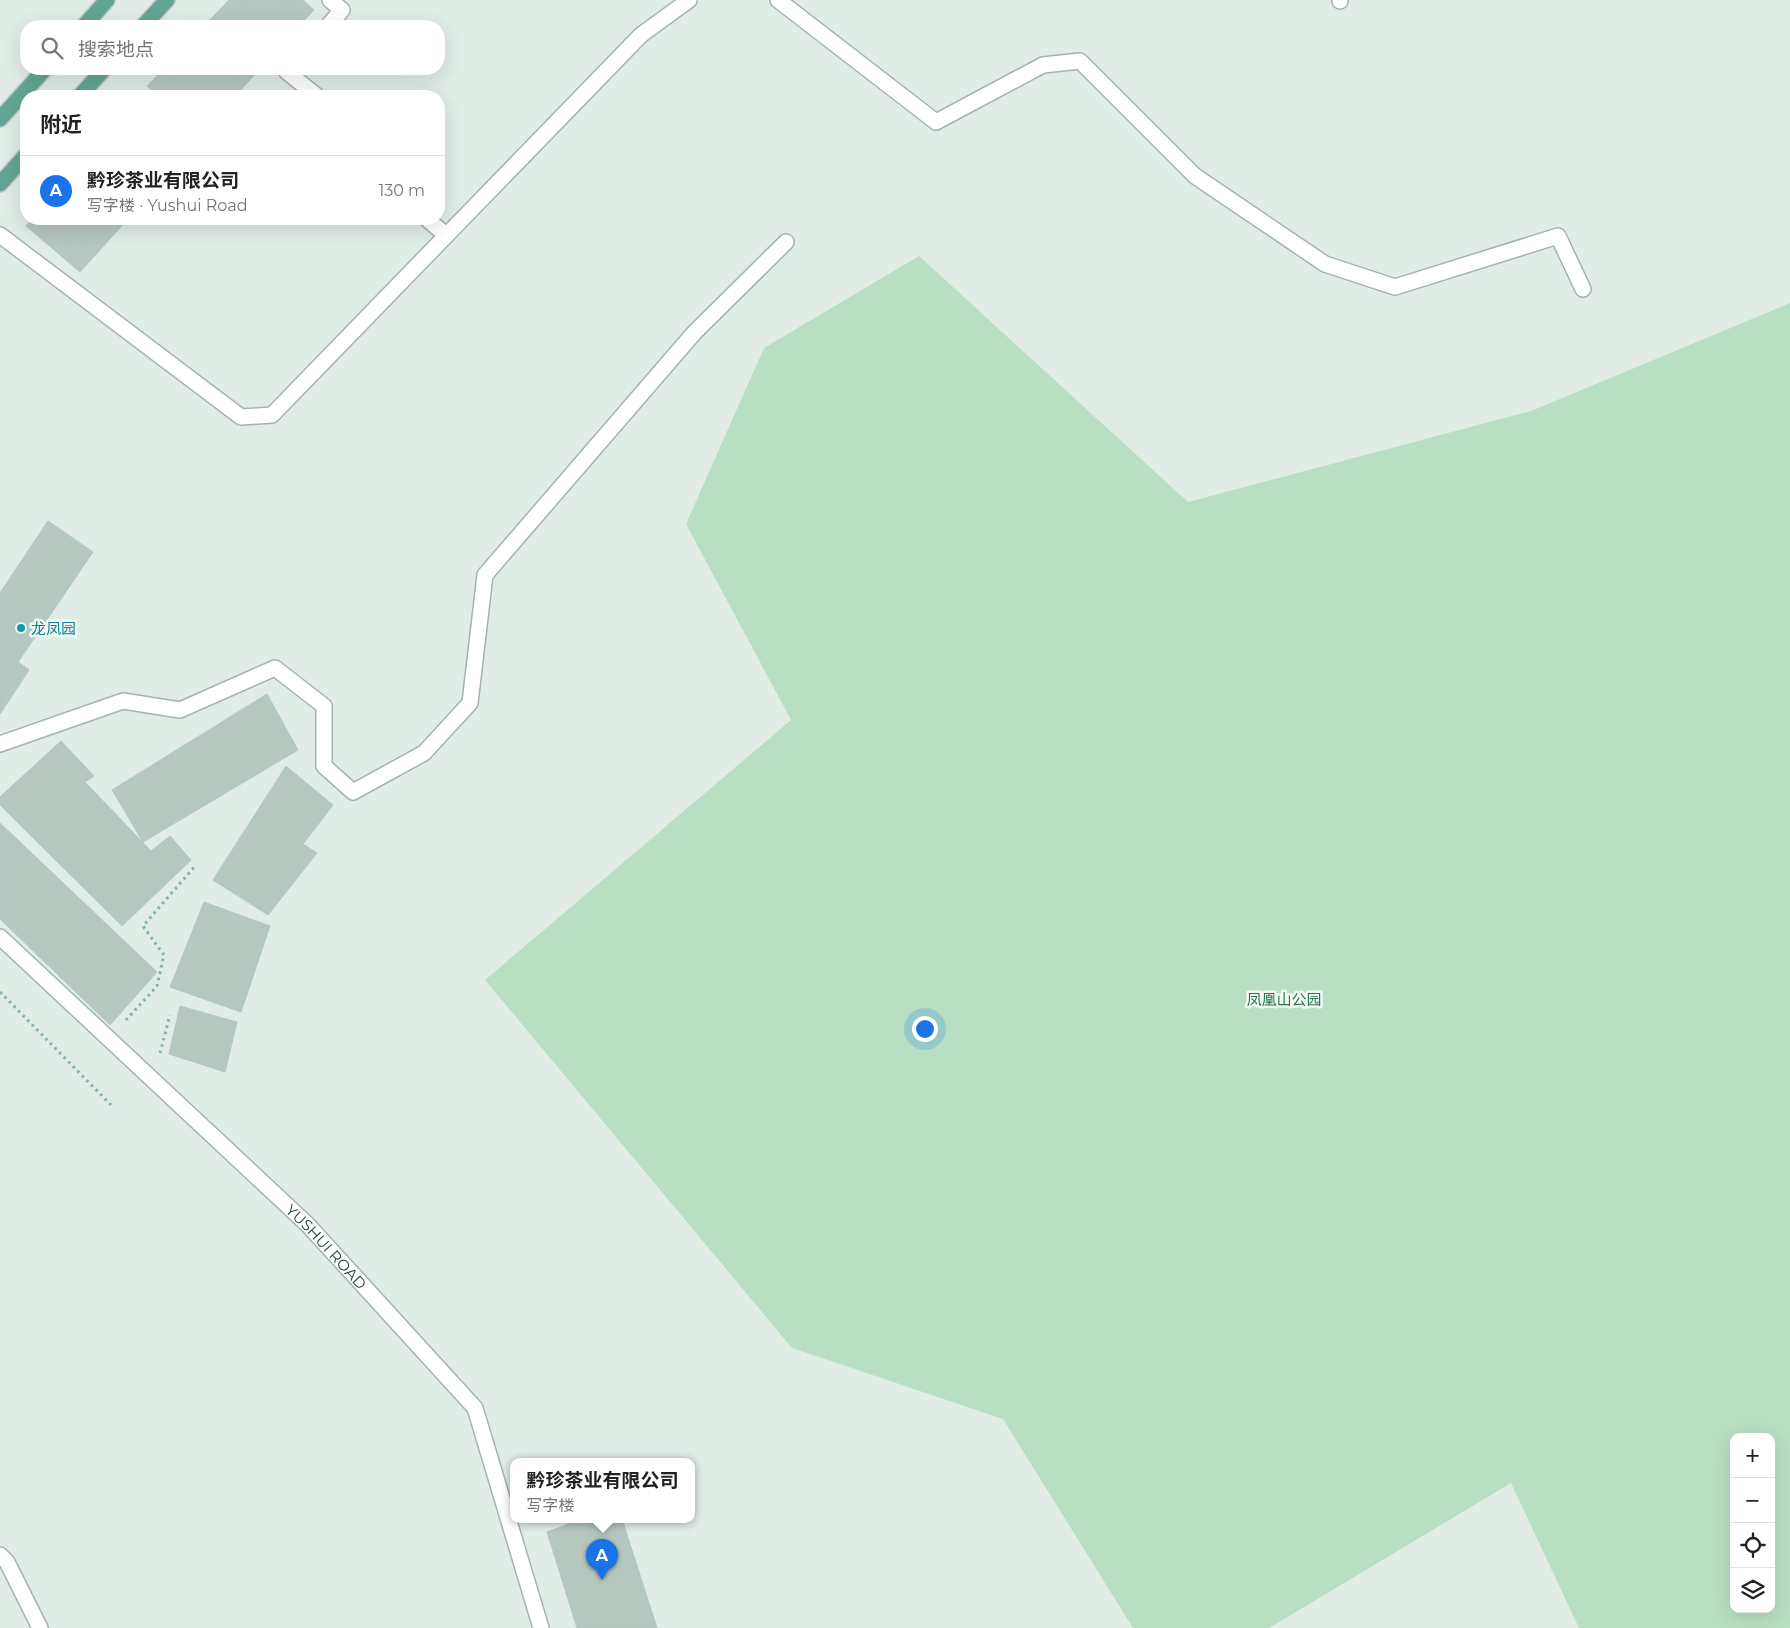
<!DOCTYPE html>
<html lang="zh">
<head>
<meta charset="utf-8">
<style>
	body { margin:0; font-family:Montserrat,"Noto Sans SC",sans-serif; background:#f2f2f2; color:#222 }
	.controls { position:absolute; right:15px; bottom:15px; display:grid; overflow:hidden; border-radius:10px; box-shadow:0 5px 20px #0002 }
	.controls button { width:45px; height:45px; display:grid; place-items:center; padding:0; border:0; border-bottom:1px solid #e0e0e0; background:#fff; color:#222; font:25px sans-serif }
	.you { position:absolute; left:924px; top:1028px; width:18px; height:18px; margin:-12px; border:4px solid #fff; border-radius:50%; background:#1a73e8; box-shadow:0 0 0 8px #1a73e833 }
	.badge { display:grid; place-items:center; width:32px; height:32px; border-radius:50%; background:#1a73e8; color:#fff; font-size:16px; font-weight:700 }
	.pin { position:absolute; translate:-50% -41px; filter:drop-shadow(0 1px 2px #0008) }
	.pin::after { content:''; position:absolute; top:26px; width:18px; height:15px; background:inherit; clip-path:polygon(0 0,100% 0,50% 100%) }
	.popup { position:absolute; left:510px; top:1458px; width:185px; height:65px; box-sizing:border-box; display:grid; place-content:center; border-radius:10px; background:#fff; filter:drop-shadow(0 1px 4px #0005); font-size:16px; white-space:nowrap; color:#767676 }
	.popup b { font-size:19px; color:#222 }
	.popup::after { content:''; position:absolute; left:50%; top:100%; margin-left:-10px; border:10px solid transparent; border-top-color:#fff }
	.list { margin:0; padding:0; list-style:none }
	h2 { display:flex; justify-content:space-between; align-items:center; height:65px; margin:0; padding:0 20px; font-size:21px }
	h2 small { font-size:16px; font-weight:400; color:#767676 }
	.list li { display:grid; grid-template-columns:32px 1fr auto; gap:15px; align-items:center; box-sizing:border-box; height:70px; padding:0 20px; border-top:1px solid #e0e0e0 }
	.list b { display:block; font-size:19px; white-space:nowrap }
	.list p { margin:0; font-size:16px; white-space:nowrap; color:#767676 }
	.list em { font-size:16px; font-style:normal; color:#767676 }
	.icon { flex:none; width:28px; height:28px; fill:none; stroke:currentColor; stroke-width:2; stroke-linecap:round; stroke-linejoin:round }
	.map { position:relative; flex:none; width:1790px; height:1628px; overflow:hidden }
	.search { position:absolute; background:#fff; box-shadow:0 5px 20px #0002; left:20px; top:20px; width:425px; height:55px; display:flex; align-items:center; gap:12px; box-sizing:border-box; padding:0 18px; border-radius:20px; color:#767676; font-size:19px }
	.panel { position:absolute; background:#fff; box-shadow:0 5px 20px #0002; left:20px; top:90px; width:425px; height:135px; border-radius:20px }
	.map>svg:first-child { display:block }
	.green { fill:#b8dfc3; fill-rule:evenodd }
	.building { fill:#b6c7c0; stroke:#b3c6bf }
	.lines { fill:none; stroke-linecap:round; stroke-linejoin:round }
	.minor-casing { stroke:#a3b4ae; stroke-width:18 }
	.major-casing { stroke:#c1c9c7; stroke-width:18 }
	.path { stroke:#7fb2a3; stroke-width:3; stroke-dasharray:2.5 4; stroke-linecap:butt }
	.minor { stroke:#fff; stroke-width:15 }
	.major { stroke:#63a594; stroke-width:15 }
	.culture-dot { fill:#0f9aa8; stroke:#f2f9f5; stroke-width:2 }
	.labels { text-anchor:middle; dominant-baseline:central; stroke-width:5; stroke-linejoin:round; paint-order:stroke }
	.culture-label { font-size:15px; fill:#0d838f; stroke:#f2f9f5; text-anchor:start }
	.park-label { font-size:15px; fill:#287748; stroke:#f2f9f5 }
	.street-label { font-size:15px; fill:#203e36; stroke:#f2f9f5 }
</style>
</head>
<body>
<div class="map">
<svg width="1790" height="1628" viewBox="0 0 1790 1628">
	<rect width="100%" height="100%" fill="#e1ece7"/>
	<path class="green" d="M919,256L1188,502L1531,411L1790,303V1628H1579L1511,1483L1269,1628H1133L1003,1419L792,1348L485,980L791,720L686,524L764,348ZM1734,1437H1771V1609H1734Z"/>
	<path class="building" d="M229,0H303L314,10L299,26H204Z
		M248,0H282L297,14L285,26H223Z
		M164,69H260L235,96H159L147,86Z
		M182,69H246L221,96H182L167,84Z
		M32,219H128L80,272L26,226Z
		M49,219H106L75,253L46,222Z
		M48,521L93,552L18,662L29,670L0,714V593Z
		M267,694L298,750L143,842L112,790Z
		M61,741L94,776L85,782L151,851L170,836L191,860L122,926L0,805V797Z
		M286,766L333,805L303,844L317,853L268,915L213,880Z
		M0,823L157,972L110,1025L0,919Z
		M204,902L270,926L241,1012L170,987Z
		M180,1006L237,1022L225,1072L169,1054Z
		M582,1519H622L657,1628H577L547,1532Z"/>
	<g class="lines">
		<defs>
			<g id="minor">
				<path d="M778,0L936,122L1043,65L1080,61L1195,176L1325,264L1395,287L1558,236L1583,289"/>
				<path d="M1340,0V1"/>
				<path d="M328,26L342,10L330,0"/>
				<path d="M289,69L287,72L317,96"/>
				<path d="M427,219L446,235"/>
				<path d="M0,235L241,417L272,415L641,35L689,0"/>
				<path d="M0,744L123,701L180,710L275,668L324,706V766L353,792L424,753L470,703L485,575L694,333L786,242"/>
				<path id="s1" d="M0,937L308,1225L475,1408L541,1628"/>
				<path d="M0,1555L7,1562L40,1628"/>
			</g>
			<path id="major" d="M84,26L107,0
				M143,26L167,0
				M80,96L104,69
				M0,119L45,69
				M0,184L26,155"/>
		</defs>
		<use href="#minor" class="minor-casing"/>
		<use href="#major" class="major-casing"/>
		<path class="path" d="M0,992L114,1108
			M126,1020L157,986L164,955L143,926L196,865
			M160,1053L170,1015"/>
		<use href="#minor" class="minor"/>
		<use href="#major" class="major"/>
	</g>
	<circle class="culture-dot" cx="21" cy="628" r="5"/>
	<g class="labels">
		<g class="culture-label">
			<text x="31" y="628">龙凤园</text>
		</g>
		<g class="park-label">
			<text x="1284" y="999">凤凰山公园</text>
		</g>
		<g class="street-label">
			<text stroke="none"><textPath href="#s1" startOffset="450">YUSHUI ROAD</textPath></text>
		</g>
	</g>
</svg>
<div class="controls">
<button>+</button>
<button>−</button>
<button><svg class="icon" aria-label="locate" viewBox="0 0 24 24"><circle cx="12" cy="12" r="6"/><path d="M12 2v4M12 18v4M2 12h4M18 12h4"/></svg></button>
<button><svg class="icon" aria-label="layers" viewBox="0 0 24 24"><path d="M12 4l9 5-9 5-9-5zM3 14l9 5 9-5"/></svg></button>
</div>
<div class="you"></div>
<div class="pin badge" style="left:602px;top:1580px">A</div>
<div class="popup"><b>黔珍茶业有限公司</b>写字楼</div>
<div class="search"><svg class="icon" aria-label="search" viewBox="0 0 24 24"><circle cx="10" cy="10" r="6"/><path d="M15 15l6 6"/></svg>搜索地点</div>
<section class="panel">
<h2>附近<small></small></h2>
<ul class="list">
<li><span class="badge">A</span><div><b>黔珍茶业有限公司</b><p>写字楼 · Yushui Road</p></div><em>130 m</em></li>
</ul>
</section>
</div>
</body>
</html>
